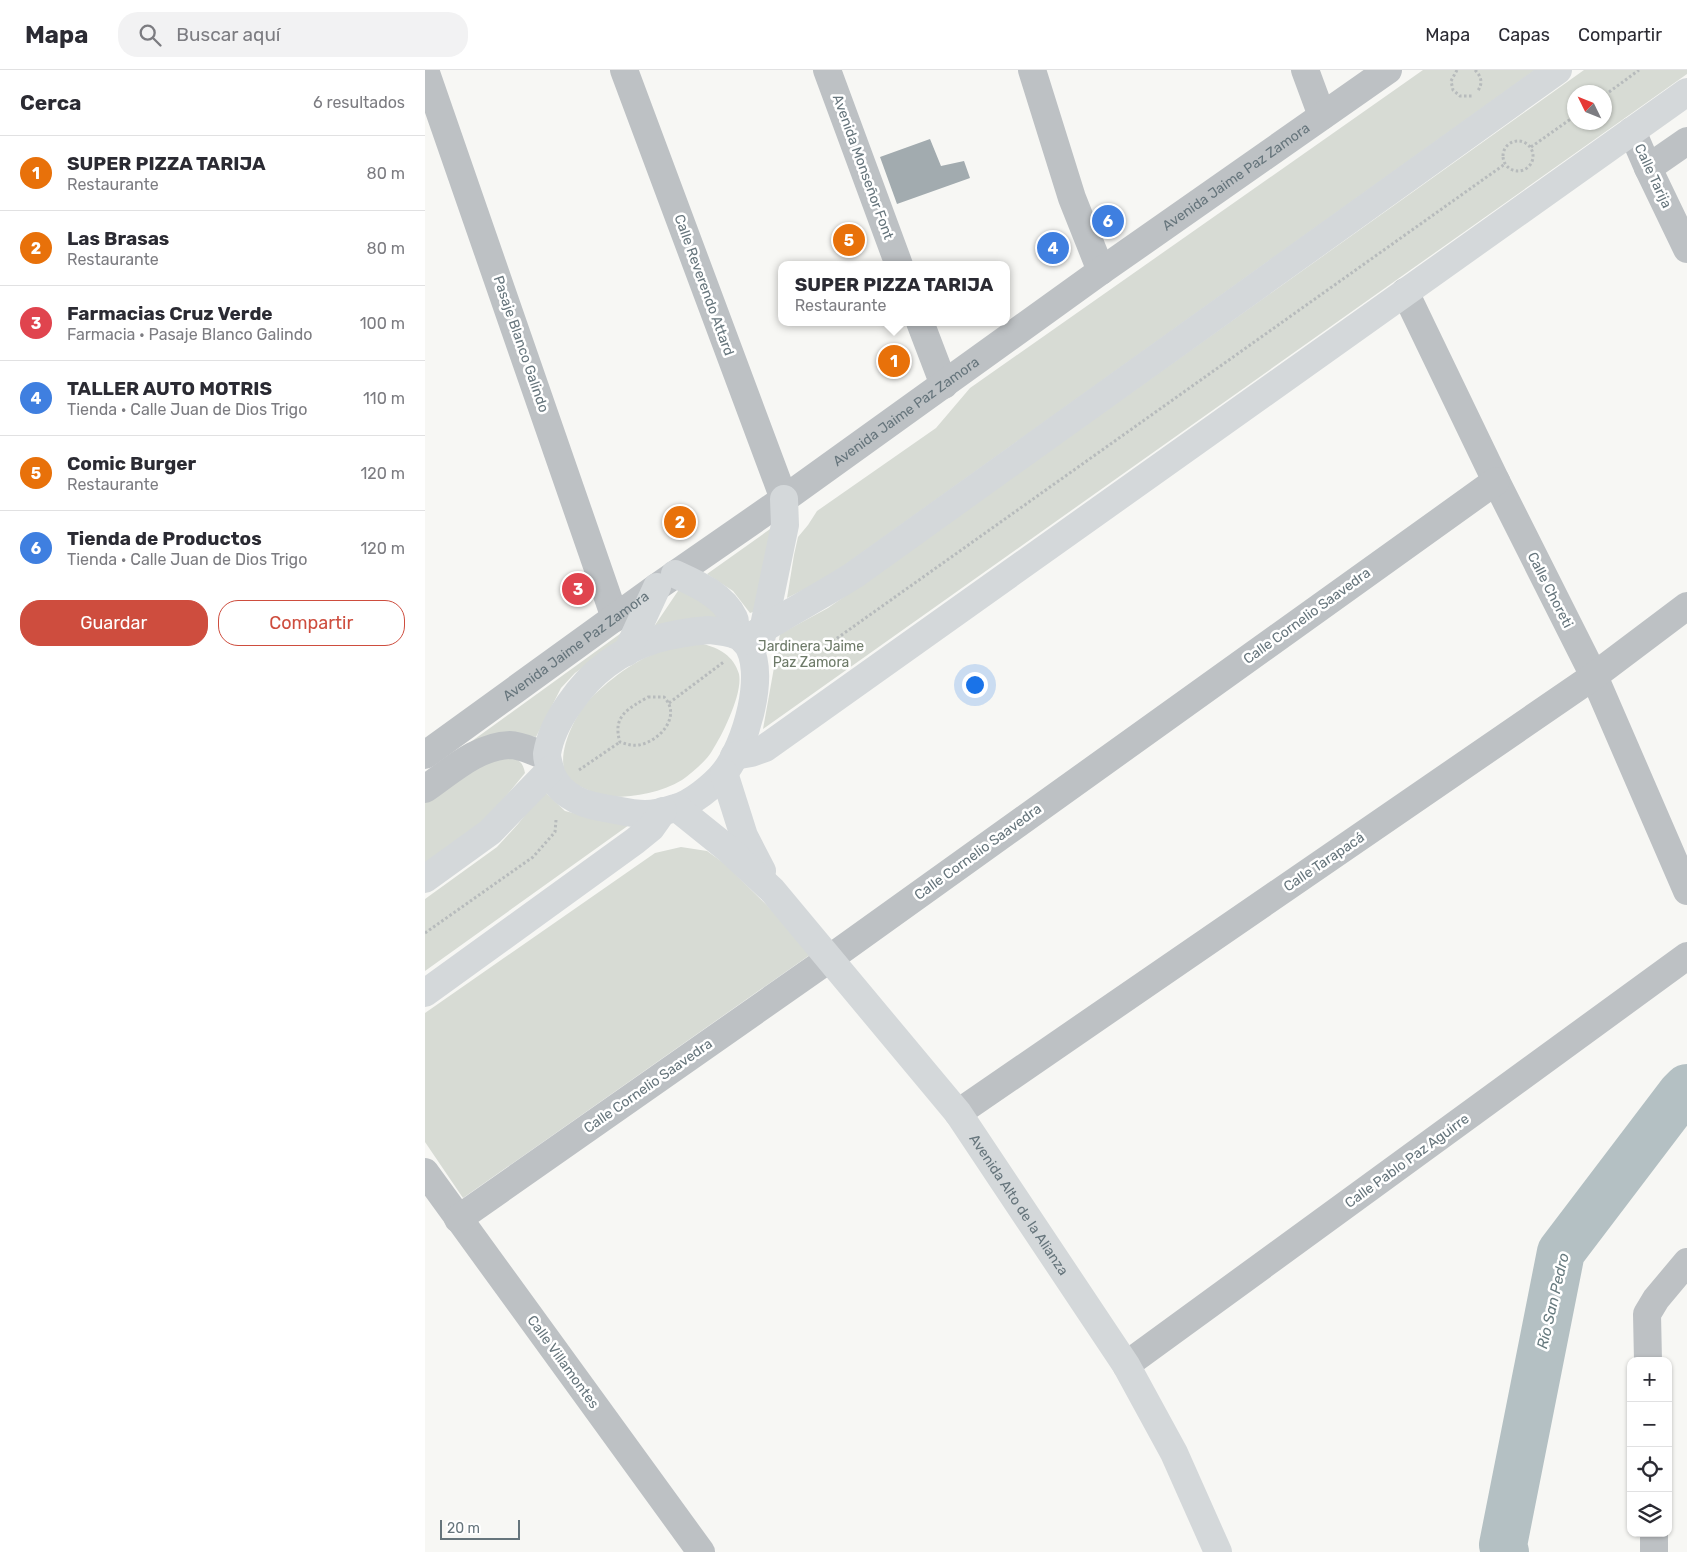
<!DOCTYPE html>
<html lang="es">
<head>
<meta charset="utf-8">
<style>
	body { margin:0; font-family:Rubik,sans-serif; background:#f2f2f3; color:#2b2b33 }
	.controls { position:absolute; right:15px; bottom:15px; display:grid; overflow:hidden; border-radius:10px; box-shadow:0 1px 4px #0004 }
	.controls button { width:45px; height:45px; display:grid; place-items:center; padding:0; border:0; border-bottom:1px solid #e1e1e2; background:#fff; color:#2b2b33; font:25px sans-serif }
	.compass { position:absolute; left:1142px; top:15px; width:45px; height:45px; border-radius:50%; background:#fff; box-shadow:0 1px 4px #0004; rotate:313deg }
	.scale { position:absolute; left:15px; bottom:12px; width:80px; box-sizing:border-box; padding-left:5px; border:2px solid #66757c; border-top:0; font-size:14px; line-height:18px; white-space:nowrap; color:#66757c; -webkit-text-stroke:4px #fff; paint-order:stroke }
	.you { position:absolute; left:549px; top:614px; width:18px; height:18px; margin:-12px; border:4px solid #fff; border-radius:50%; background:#1a73e8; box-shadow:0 0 0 8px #1a73e833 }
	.badge { display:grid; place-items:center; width:32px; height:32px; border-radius:50%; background:#ce4d3e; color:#fff; font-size:16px; font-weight:700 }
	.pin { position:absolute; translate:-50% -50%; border:2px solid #fff; box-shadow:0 1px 5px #0006 }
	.popup { position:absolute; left:353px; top:191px; width:232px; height:65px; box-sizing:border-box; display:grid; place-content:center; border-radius:10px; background:#fff; filter:drop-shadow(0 1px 4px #0005); font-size:16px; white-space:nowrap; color:#7c7c81 }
	.popup b { font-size:19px; color:#2b2b33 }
	.popup::after { content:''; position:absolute; left:50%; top:100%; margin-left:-10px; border:10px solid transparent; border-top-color:#fff }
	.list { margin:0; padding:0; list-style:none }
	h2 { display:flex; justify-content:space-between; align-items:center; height:65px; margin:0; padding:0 20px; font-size:21px }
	h2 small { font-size:16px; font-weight:400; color:#7c7c81 }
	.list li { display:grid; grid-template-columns:32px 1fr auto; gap:15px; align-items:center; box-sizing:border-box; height:75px; padding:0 20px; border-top:1px solid #e1e1e2 }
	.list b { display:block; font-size:19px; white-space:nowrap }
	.list p { margin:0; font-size:16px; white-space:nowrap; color:#7c7c81 }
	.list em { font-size:16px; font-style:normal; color:#7c7c81 }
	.actions { display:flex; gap:10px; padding:15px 20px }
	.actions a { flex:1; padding:11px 0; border:1px solid #ce4d3e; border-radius:20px; text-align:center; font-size:18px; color:#ce4d3e }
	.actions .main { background:#ce4d3e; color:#fff }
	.icon { flex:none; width:28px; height:28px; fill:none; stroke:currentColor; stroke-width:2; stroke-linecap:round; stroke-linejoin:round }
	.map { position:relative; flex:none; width:1262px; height:1482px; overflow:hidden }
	header { display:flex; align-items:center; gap:30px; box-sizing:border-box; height:70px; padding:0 25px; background:#fff; border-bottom:1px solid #e1e1e2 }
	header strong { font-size:24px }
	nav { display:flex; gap:28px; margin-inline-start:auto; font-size:18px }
	.search { width:350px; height:45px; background:#f2f2f3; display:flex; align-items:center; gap:12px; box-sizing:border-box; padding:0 18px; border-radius:20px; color:#7c7c81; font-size:19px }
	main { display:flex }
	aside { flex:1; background:#fff }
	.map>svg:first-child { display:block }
	.green { fill:#d7dbd4; fill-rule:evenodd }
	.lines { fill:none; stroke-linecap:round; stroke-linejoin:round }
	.river { stroke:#b4c0c3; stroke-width:48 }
	.building { fill:#a2abaf }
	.path { stroke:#b7bbbc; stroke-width:3; stroke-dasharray:2.5 2.5; stroke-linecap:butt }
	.minor { stroke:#bdc1c4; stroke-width:28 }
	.major { stroke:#d4d8da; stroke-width:28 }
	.labels { text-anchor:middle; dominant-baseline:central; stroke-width:5; stroke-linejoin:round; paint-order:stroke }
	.street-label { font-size:14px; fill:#66757c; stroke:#fff }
	.park-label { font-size:14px; fill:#6d7a68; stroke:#fff }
	.water-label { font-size:15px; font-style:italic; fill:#667a7e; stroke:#fff }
</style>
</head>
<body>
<header>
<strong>Mapa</strong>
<div class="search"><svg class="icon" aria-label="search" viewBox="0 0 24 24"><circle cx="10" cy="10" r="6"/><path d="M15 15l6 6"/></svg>Buscar aquí</div>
<nav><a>Mapa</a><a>Capas</a><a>Compartir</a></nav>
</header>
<main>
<aside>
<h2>Cerca<small>6 resultados</small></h2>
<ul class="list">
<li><span class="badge" style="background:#e8710a">1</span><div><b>SUPER PIZZA TARIJA</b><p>Restaurante</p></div><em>80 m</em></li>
<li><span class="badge" style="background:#e8710a">2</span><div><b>Las Brasas</b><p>Restaurante</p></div><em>80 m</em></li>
<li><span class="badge" style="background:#e0444e">3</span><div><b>Farmacias Cruz Verde</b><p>Farmacia · Pasaje Blanco Galindo</p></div><em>100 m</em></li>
<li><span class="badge" style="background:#3f7fe0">4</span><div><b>TALLER AUTO MOTRIS</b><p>Tienda · Calle Juan de Dios Trigo</p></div><em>110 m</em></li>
<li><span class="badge" style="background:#e8710a">5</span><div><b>Comic Burger</b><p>Restaurante</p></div><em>120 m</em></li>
<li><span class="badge" style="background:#3f7fe0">6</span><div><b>Tienda de Productos</b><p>Tienda · Calle Juan de Dios Trigo</p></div><em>120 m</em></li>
</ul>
<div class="actions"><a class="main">Guardar</a><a>Compartir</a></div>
</aside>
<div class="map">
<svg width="1262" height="1482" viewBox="0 0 1262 1482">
	<rect width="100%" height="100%" fill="#f7f7f4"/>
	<path class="green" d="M998,0H1110L417,497L386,516L362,528L369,485L373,467L383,455L392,441L511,358L545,318Z
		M1159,0H1262V4L338,659L355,564L403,538L456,501ZM1150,22H1180V52H1150Z
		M348,457L331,541L325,543L308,521L282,504Z
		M255,518L273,528L295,548L226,561Z
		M199,561L196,570L150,603L136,618L111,667L98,665L0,705Z
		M278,574C294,578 309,586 314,604C318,623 298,664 287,681C281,691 267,703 257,710C237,722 211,727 188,727C180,727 171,724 163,720C154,716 144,712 140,702C132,681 151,643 165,629C187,607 217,584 248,578C257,575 268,575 278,574Z
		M75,686C89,689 97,687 100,703L64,747L0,797V732L60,689Z
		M119,721L140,741L172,749L204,755L0,901V829L72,777L93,754Z
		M256,777L282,781L300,794L389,882L38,1128L0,1072V943L230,783Z"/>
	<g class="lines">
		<path class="river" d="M1080,1482L1078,1475L1136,1182L1256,1024L1262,1018"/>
	</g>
	<path class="building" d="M505,69L516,96L539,91L545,108L472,134L455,87Z"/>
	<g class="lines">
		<path class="path" d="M1032,0L1026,11L1028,20L1035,26H1047
			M1050,0C1057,7 1058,14 1052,22
			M1180,25L1214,0
			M1078 86a15 15 0 1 1 30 0a15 15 0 1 1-30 0Z
			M1106,77L1150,46
			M361,579L394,581L1080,94
			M223,627H239C257,646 235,671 214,675C207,676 201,674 195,672C187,646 203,639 223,627Z
			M244,633L300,591
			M154,700L195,672
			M0,863L108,787L130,762L131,750"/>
		<g class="minor">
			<path d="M0,0L190,548"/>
			<path d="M199,0L359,429"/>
			<path d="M402,0L474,195"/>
			<path d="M607,0L647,128L676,201"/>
			<path d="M880,0L897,46"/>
			<path d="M1207,61L1223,98L1262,179"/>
			<path d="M1223,98L1262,71"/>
			<path d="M980,222L1071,411L1169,606L1262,821"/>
			<path d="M495,252L519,315"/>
			<path id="s1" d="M0,685L232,517L359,429L676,201L963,0"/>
			<path d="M0,719C25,702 52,676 85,675C96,675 111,683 122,686"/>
			<path d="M533,1043L1169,606L1262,536"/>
			<path d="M0,1102L276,1482"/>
			<path d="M33,1149L404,889L1071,411"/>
			<path d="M1223,1291L1222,1244L1231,1229L1262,1192"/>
			<path d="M701,1295L1262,886"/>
			<path d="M1229,1463V1482"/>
		</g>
		<g class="major">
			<path d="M250,504C272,514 298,525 309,548C311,552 310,559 309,564"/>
			<path d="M284,560C296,562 311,561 320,571C344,600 320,677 299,703C288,716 266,734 250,738C241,741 229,744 220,744C207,744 192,740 179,738C153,734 129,722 124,695C123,691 122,688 122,684C127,652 156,613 182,594C213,571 246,563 284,560Z"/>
			<path d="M336,570L360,455L359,429"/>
			<path d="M319,571C355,547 393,528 429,505L1133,0"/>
			<path d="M202,582L232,517"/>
			<path d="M309,686L326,683L340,678L1262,22"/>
			<path d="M299,703L319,766L337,801"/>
			<path id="s2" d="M252,738L303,779L347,820L533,1043L701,1295L749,1383L793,1482"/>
			<path d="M0,809L65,762L125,700"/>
			<path d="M0,923L210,771L226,758L238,741"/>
		</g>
	</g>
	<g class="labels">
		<g class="street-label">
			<text transform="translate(438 97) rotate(70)">Avenida Monseñor Font</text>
			<text transform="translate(1228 106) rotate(65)">Calle Tarija</text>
			<text stroke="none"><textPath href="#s1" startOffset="996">Avenida Jaime Paz Zamora</textPath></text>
			<text transform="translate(279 215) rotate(70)">Calle Reverendo Attard</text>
			<text transform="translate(96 274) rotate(71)">Pasaje Blanco Galindo</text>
			<text stroke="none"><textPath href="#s1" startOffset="591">Avenida Jaime Paz Zamora</textPath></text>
			<text transform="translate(1125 520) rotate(63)">Calle Choreti</text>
			<text transform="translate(882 546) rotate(-36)">Calle Cornelio Saavedra</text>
			<text stroke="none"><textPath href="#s1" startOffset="186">Avenida Jaime Paz Zamora</textPath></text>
			<text transform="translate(553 782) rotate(-36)">Calle Cornelio Saavedra</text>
			<text transform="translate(899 792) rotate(-34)">Calle Tarapacá</text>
			<text transform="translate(223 1016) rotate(-35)">Calle Cornelio Saavedra</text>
			<text transform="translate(982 1091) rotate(-36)">Calle Pablo Paz Aguirre</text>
			<text stroke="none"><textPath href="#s2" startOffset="526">Avenida Alto de la Alianza</textPath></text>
			<text transform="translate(138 1292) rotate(54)">Calle Villamontes</text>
		</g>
		<g class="park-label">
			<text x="386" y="576">Jardinera Jaime<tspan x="386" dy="16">Paz Zamora</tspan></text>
		</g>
		<g class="water-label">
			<text transform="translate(1128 1231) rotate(-77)">Río San Pedro</text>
		</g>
	</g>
</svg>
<div class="controls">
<button>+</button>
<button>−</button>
<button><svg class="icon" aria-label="locate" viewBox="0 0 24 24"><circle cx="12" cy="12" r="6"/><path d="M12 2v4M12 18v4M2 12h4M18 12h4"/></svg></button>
<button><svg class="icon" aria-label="layers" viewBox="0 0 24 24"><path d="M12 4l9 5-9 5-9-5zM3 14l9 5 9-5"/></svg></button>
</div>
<svg class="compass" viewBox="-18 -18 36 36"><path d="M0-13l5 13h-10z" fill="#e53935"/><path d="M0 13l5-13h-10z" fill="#7c7c81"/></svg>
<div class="scale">20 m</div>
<div class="you"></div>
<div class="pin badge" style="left:469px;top:291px;background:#e8710a">1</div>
<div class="popup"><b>SUPER PIZZA TARIJA</b>Restaurante</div>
<div class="pin badge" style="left:255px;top:452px;background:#e8710a">2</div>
<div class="pin badge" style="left:153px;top:519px;background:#e0444e">3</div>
<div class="pin badge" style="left:628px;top:178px;background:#3f7fe0">4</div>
<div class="pin badge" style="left:424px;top:170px;background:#e8710a">5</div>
<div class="pin badge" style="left:683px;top:151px;background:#3f7fe0">6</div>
</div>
</main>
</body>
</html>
